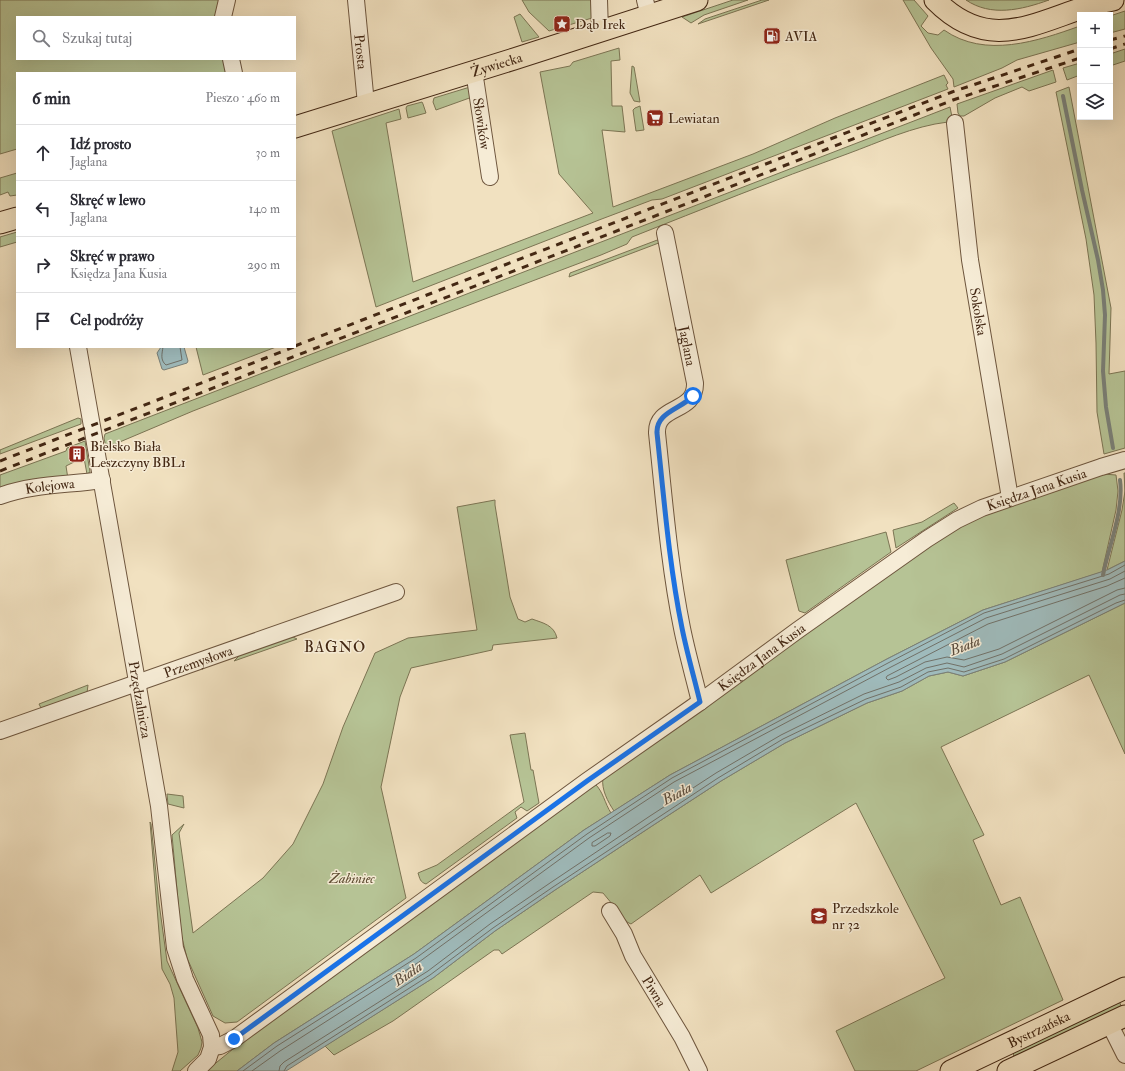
<!DOCTYPE html>
<html lang="pl">
<head>
<meta charset="utf-8">
<style>
	body { margin:0; font-family:"IM FELL Double Pica",serif; background:#f2f2f3; color:#2b2b33 }
	.controls { position:absolute; right:12px; top:12px; display:grid; overflow:hidden; border-radius:0px; box-shadow:0 4px 16px #0002 }
	.controls button { width:36px; height:36px; display:grid; place-items:center; padding:0; border:0; border-bottom:1px solid #e1e1e2; background:#fff; color:#2b2b33; font:20px sans-serif }
	.stop { position:absolute; width:12px; height:12px; margin:-9px; border:3px solid #1a73e8; border-radius:50%; background:#fff }
	.stop.end { background:#1a73e8; border-color:#fff; box-shadow:0 1px 4px #0008 }
	.list { margin:0; padding:0; list-style:none }
	h2 { display:flex; justify-content:space-between; align-items:center; height:52px; margin:0; padding:0 16px; font-size:17px }
	h2 small { font-size:13px; font-weight:400; color:#7c7c81 }
	.list li { display:grid; grid-template-columns:26px 1fr auto; gap:12px; align-items:center; box-sizing:border-box; height:56px; padding:0 16px; border-top:1px solid #e1e1e2 }
	.list b { display:block; font-size:15px; white-space:nowrap }
	.list p { margin:0; font-size:13px; white-space:nowrap; color:#7c7c81 }
	.list em { font-size:13px; font-style:normal; color:#7c7c81 }
	.icon { flex:none; width:22px; height:22px; fill:none; stroke:currentColor; stroke-width:2; stroke-linecap:round; stroke-linejoin:round }
	.map { position:relative; flex:none; width:1125px; height:1071px; overflow:hidden }
	.search { position:absolute; background:#fff; box-shadow:0 4px 16px #0002; left:16px; top:16px; width:280px; height:44px; display:flex; align-items:center; gap:10px; box-sizing:border-box; padding:0 14px; border-radius:0px; color:#7c7c81; font-size:15px }
	.panel { position:absolute; background:#fff; box-shadow:0 4px 16px #0002; left:16px; top:72px; width:280px; height:276px; border-radius:0px }
	.map>svg:first-child { display:block }
	.green { fill:#b6c395; stroke:#7c7554 }
	.water { fill:#9fbbbc; stroke:#7a8078 }
	.lines { fill:none; stroke-linecap:round; stroke-linejoin:round }
	.shore { stroke:#717168; stroke-width:1 }
	.stream { stroke:#7a8078; stroke-width:4 }
	.minor-casing { stroke:#6e563e; stroke-width:18 }
	.major-casing { stroke:#432713; stroke-width:23 }
	.highway-casing { stroke:#432713; stroke-width:24 }
	.minor { stroke:#f6ecd6; stroke-width:16 }
	.major { stroke:#f1e1c0; stroke-width:21 }
	.highway { stroke:#f1e1c0; stroke-width:22 }
	.rail { stroke:#432713; stroke-width:3; stroke-dasharray:7 7; stroke-linecap:butt }
	.route { stroke:#1a73e8; stroke-width:5 }
	.labels { text-anchor:middle; dominant-baseline:central; stroke-width:3; stroke-linejoin:round; paint-order:stroke }
	.poi-label { font-size:14px; fill:#432713; stroke:#f6ecd6; text-anchor:start }
	.street-label { font-size:14px; fill:#432713; stroke:#f6ecd6 }
	.park-label { font-size:14px; font-style:italic; fill:#604e34; stroke:#f6ecd6 }
	.water-label { font-size:15px; font-style:italic; fill:#5a4c3d; stroke:#f6ecd6 }
	.neighbourhood-label { font-size:15px; letter-spacing:1px; fill:#432713; stroke:#f6ecd6 }
</style>
</head>
<body>
<div class="map">
<svg width="1125" height="1071" viewBox="0 0 1125 1071">
	<rect width="100%" height="100%" fill="#f1e1c0"/>
	<filter id="stains"><feTurbulence type="fractalNoise" baseFrequency=".005" numOctaves="4"/><feColorMatrix values="0 0 0 0 .2 0 0 0 0 .09 0 0 0 0 .02 0 0 0 .5 -.17"/></filter>
	<radialGradient id="worn" r=".72"><stop offset=".6" stop-color="#630" stop-opacity="0"/><stop offset="1" stop-color="#630" stop-opacity=".3"/></radialGradient>
	<path class="green" d="M0,0H225L221,17H17V59H229L232,73H17V149L0,154Z
		M522,0H595L592,18L549,31L529,12Z
		M733,0H748L704,15L691,23L682,17Z
		M762,0H769L698,24L705,19Z
		M903,0H914L928,16L921,26L928,33L938,35L944,30C985,59 1038,41 1080,26V42L1017,60L1002,68L954,87L953,79L931,48Z
		M966,0H1049C1021,10 991,17 966,0Z
		M1125,11V29L1110,33V16Z
		M520,14L539,37L522,42L514,17Z
		M619,48L620,60L611,61L612,106H622L625,132L602,130L613,207L753,154L835,118L944,75L948,83L946,85L948,89L662,199L652,200L599,220L376,307L332,131L399,109L401,119L386,123L413,282L593,213L559,174L540,72L570,66L573,62Z
		M1125,49V61L1110,66V54Z
		M1080,63V75L1067,80L1063,68Z
		M632,66L634,67L640,102L634,101L630,93Z
		M1053,70L1056,82L1029,91L1022,87L995,98L964,116H960L958,113L957,104Z
		M470,87L475,96L436,110L433,102L434,98Z
		M1069,87L1111,308L1109,374L1125,371V448L1104,454L1097,412L1096,343L1094,295L1086,239L1056,92Z
		M422,102L423,104L426,113L408,118L406,108L407,106Z
		M640,106L644,130L636,131L633,110L635,108Z
		M950,107L952,117L948,122C913,126 880,142 847,154C774,180 703,209 632,237L627,244L601,255L316,363L193,411L115,444L108,445L105,443L104,438L105,434Z
		M17,173V195L10,196L8,192L0,195V178Z
		M17,232V242L0,247V237Z
		M660,239L664,241L569,277L570,273Z
		M196,347H276L203,375Z
		M78,418L81,419V424L0,454V450Z
		M85,441L90,472L87,474L84,458L80,447L70,451L74,462L66,466L68,479L0,492V475L66,451L67,448Z
		M1124,473H1125V561L1107,570L1122,510L1125,491Z
		M1103,474L1116,475L1118,491L1116,510L1102,572L983,610L887,659L670,775L614,811C608,802 601,789 603,778L931,544L961,526L987,513Z
		M495,500V505L510,597L518,619L525,622L532,619C543,623 554,625 557,638L493,645L492,650L411,668L400,697L381,787L406,898L237,1022L225,1023L213,1016L187,958L181,934L172,835L184,824L179,833L193,933L263,878L293,844L323,784L343,727L375,653L408,638L477,630L457,507Z
		M954,503L958,508L896,548L893,530L922,522Z
		M886,532L891,552L805,613L799,611L786,560Z
		M1125,603V754L1089,675L941,747L984,835L973,840L1001,905L1020,897L1063,1000L916,1071H855L836,1031L945,978L856,803L711,893L700,875L631,924L627,922L603,893L593,892L502,954L499,950H494L393,1021L334,1055L325,1046L433,978L495,931L555,890L655,824L721,781L785,743L867,703L902,691L929,676L948,672L963,676L1005,662Z
		M285,637H293L297,639L234,661L242,653Z
		M88,685L87,693L46,709L41,708L39,704Z
		M525,733L531,770H533L539,803L527,811L521,807L515,812L517,818L426,884C420,882 420,879 418,873L437,865L524,802L510,735Z
		M595,784C603,791 605,804 611,813L584,830L414,954L274,1043L237,1071H206L238,1045Z
		M167,794L183,796L184,808L168,804Z
		M150,822L151,824L159,903L167,961L198,1028L202,1042L201,1048L198,1055L180,1071H172L178,1052L174,998L170,984L162,969Z
		M1119,1001L1122,1008L1014,1059L1013,1051Z"/>
	<path class="water" d="M161,347H184L188,361L187,363L164,370L162,369L157,353Z
		M1125,561V603L1005,662L963,676L948,672L929,676L902,691L867,703L785,743L721,781L655,824L555,890L495,931L433,978L286,1071H237L274,1043L414,954L584,830L670,775L887,659L983,610L1107,570Z"/>
	<g class="lines">
		<path class="shore" d="M163,347C162,354 160,360 166,365L182,360L180,347
			M1125,578L1107,586L988,624L887,676L886,678L888,680L896,677L925,662L947,657L964,660L999,649L1117,590L1125,588
			M608,833H611L610,836L595,846H592V843Z
			M243,1071L277,1046L416,958L587,834L672,778L888,663L984,613L1109,574L1125,565
			M252,1071L280,1051L419,962L589,838L674,782L891,667L986,618L1110,579L1125,571
			M279,1071L280,1066L284,1062L428,971L490,924L550,883L650,816L716,773L781,735L864,694L899,682L926,668L947,663L964,667L1002,654L1120,595L1125,594
			M284,1071L287,1066L430,975L493,928L553,887L653,821L718,778L783,739L866,699L901,687L928,672L948,668L964,672L1004,659L1116,603L1125,600"/>
		<path class="stream" d="M1063,96L1082,190L1098,260L1103,290L1105,315L1103,371L1106,407L1113,448
			M1103,575C1109,545 1124,510 1120,480"/>
		<defs>
			<g id="minor">
				<path id="s1" d="M356,0L366,104"/>
				<path d="M599,0L600,32"/>
				<path d="M645,0L649,16"/>
				<path d="M223,17L227,0"/>
				<path d="M231,59L234,73"/>
				<path id="s2" d="M474,71L490,177"/>
				<path id="s3" d="M955,123L970,260L1010,498"/>
				<path id="s4" d="M665,233L695,383C696,414 656,404 657,433C664,498 669,564 682,628C687,653 694,677 700,702"/>
				<path id="s5" d="M78,347L159,806L175,948L185,979L211,1035L212,1047L208,1059L196,1071"/>
				<path id="s6" d="M0,496C32,484 68,485 102,480"/>
				<path id="s7" d="M0,731C132,684 264,639 396,592"/>
				<path id="s8" d="M610,911L624,934L633,956L682,1037L699,1071"/>
				<path d="M1109,1023L1125,1055"/>
				<path id="s9" d="M212,1047L220,1046L234,1039L587,781L700,702L798,630L927,539L957,520L982,508L1101,467L1125,460"/>
			</g>
			<g id="major">
				<path d="M935,0C996,62 1047,12 1113,0"/>
				<path id="s10" d="M295,127L514,59L697,0"/>
				<path d="M0,223L17,218"/>
				<path id="s11" d="M951,1071L1125,988"/>
				<path d="M1008,1071L1125,1016"/>
			</g>
			<path id="highway" d="M1100,2L1104,0"/>
		</defs>
		<use href="#minor" class="minor-casing"/>
		<use href="#major" class="major-casing"/>
		<use href="#highway" class="highway-casing"/>
		<use href="#minor" class="minor"/>
		<use href="#major" class="major"/>
		<use href="#highway" class="highway"/>
		<path class="rail" d="M1110,40L1125,36
			M1110,49L1125,44
			M295,346L952,92L1080,49
			M0,461L294,347
			M0,471L953,100L1080,58"/>
	</g>
	<g class="lines">
		<path class="route" d="M234,1039L587,781L700,702C694,677 687,653 682,628C669,564 664,498 657,433C656,412 681,409 693,396"/>
	</g>
	<defs>
		<symbol id="sight-square" viewBox="-11 -11 22 22"><rect x="-9" y="-9" width="18" height="18" rx="4" fill="#8f2418" stroke="#f6ecd6"/><path d="M0-6L1.8-2.2L6-1.7L2.9 1.2L3.7 5.4L0 3.3L-3.7 5.4L-2.9 1.2L-6-1.7L-1.8-2.2Z" fill="#fff"/></symbol>
		<symbol id="fuel-square" viewBox="-11 -11 22 22"><rect x="-9" y="-9" width="18" height="18" rx="4" fill="#8f2418" stroke="#f6ecd6"/><path d="M-5.5-6h7V0h2V4h1.3V-2.5L3-4.5l.8-.8L6-3V5H2.5V1h-1V6h-7ZM-4.2-4.7v3.2H.2V-4.7Z" fill="#fff"/></symbol>
		<symbol id="supermarket-square" viewBox="-11 -11 22 22"><rect x="-9" y="-9" width="18" height="18" rx="4" fill="#8f2418" stroke="#f6ecd6"/><path d="M-6-5.5h2.5l.6 2H6L4.5 2H-2.5L-4.4-4H-6ZM-1.5 3.2a1.3 1.3 0 1 0 .1 0ZM3 3.2a1.3 1.3 0 1 0 .1 0Z" fill="#fff"/></symbol>
		<symbol id="building-square" viewBox="-11 -11 22 22"><rect x="-9" y="-9" width="18" height="18" rx="4" fill="#8f2418" stroke="#f6ecd6"/><path d="M-4-6H4V6H1V3H-1V6H-4ZM-2.5-4.3h1.7v1.8h-1.7ZM.8-4.3h1.7v1.8H.8ZM-2.5-1h1.7V.8h-1.7ZM.8-1h1.7V.8H.8Z" fill="#fff"/></symbol>
		<symbol id="school-square" viewBox="-11 -11 22 22"><rect x="-9" y="-9" width="18" height="18" rx="4" fill="#8f2418" stroke="#f6ecd6"/><path d="M0-5L7-2L0 1L-7-2ZM-4 1L0 2.5L4 1V4Q0 6-4 4Z" fill="#fff"/></symbol>
	</defs>
	<g fill-rule="evenodd">
		<use href="#sight-square" x="552" y="14" width="20" height="20"/>
		<use href="#fuel-square" x="762" y="26" width="20" height="20"/>
		<use href="#supermarket-square" x="645" y="108" width="20" height="20"/>
		<use href="#building-square" x="67" y="444" width="20" height="20"/>
		<use href="#school-square" x="809" y="906" width="20" height="20"/>
	</g>
	<g class="labels">
		<g class="poi-label">
			<text x="575" y="24">Dąb Irek</text>
			<text x="785" y="36">AVIA</text>
			<text x="668" y="118">Lewiatan</text>
			<text x="90" y="446">Bielsko Biała<tspan x="90" dy="16">Leszczyny BBL1</tspan></text>
			<text x="832" y="908">Przedszkole<tspan x="832" dy="16">nr 32</tspan></text>
		</g>
		<g class="street-label">
			<text stroke="none"><textPath href="#s1" startOffset="52">Prosta</textPath></text>
			<text stroke="none"><textPath href="#s10" startOffset="211">Żywiecka</textPath></text>
			<text stroke="none"><textPath href="#s2" startOffset="53">Słowików</textPath></text>
			<text stroke="none"><textPath href="#s3" startOffset="190">Sokolska</textPath></text>
			<text stroke="none"><textPath href="#s4" startOffset="115">Jaglana</textPath></text>
			<text stroke="none"><textPath href="#s6" startOffset="51">Kolejowa</textPath></text>
			<text stroke="none"><textPath href="#s9" startOffset="999">Księdza Jana Kusia</textPath></text>
			<text stroke="none"><textPath href="#s9" startOffset="675">Księdza Jana Kusia</textPath></text>
			<text stroke="none"><textPath href="#s7" startOffset="210">Przemysłowa</textPath></text>
			<text stroke="none"><textPath href="#s5" startOffset="358">Przędzalnicza</textPath></text>
			<text stroke="none"><textPath href="#s8" startOffset="92">Piwna</textPath></text>
			<text stroke="none"><textPath href="#s11" startOffset="97">Bystrzańska</textPath></text>
		</g>
		<g class="park-label">
			<text x="352" y="878">Żabiniec</text>
		</g>
		<g class="water-label">
			<text transform="translate(965 646) rotate(-21)">Biała</text>
			<text transform="translate(677 794) rotate(-28)">Biała</text>
			<text transform="translate(408 974) rotate(-34)">Biała</text>
		</g>
		<g class="neighbourhood-label">
			<text x="335" y="647">BAGNO</text>
		</g>
	</g>
	<rect width="100%" height="100%" filter="url(#stains)"/>
	<rect width="100%" height="100%" fill="url(#worn)"/>
</svg>
<div class="controls">
<button>+</button>
<button>−</button>
<button><svg class="icon" aria-label="layers" viewBox="0 0 24 24"><path d="M12 4l9 5-9 5-9-5zM3 14l9 5 9-5"/></svg></button>
</div>
<div class="stop" style="left:693px;top:396px"></div>
<div class="stop end" style="left:234px;top:1039px"></div>
<div class="search"><svg class="icon" aria-label="search" viewBox="0 0 24 24"><circle cx="10" cy="10" r="6"/><path d="M15 15l6 6"/></svg>Szukaj tutaj</div>
<section class="panel">
<h2>6 min<small>Pieszo · 460 m</small></h2>
<ul class="list">
<li><svg class="icon" aria-label="ahead" viewBox="0 0 24 24"><path d="M12 20V5M6 11l6-6 6 6"/></svg><div><b>Idź prosto</b><p>Jaglana</p></div><em>30 m</em></li>
<li><svg class="icon" aria-label="left" viewBox="0 0 24 24"><path d="M17 20v-9H6M10 6l-5 5 5 5"/></svg><div><b>Skręć w lewo</b><p>Jaglana</p></div><em>140 m</em></li>
<li><svg class="icon" aria-label="right" viewBox="0 0 24 24"><path d="M7 20v-9h11M14 6l5 5-5 5"/></svg><div><b>Skręć w prawo</b><p>Księdza Jana Kusia</p></div><em>290 m</em></li>
<li><svg class="icon" aria-label="arrive" viewBox="0 0 24 24"><path d="M6 21V4h12l-3 4 3 4H6"/></svg><div><b>Cel podróży</b></div></li>
</ul>
</section>
</div>
</body>
</html>
